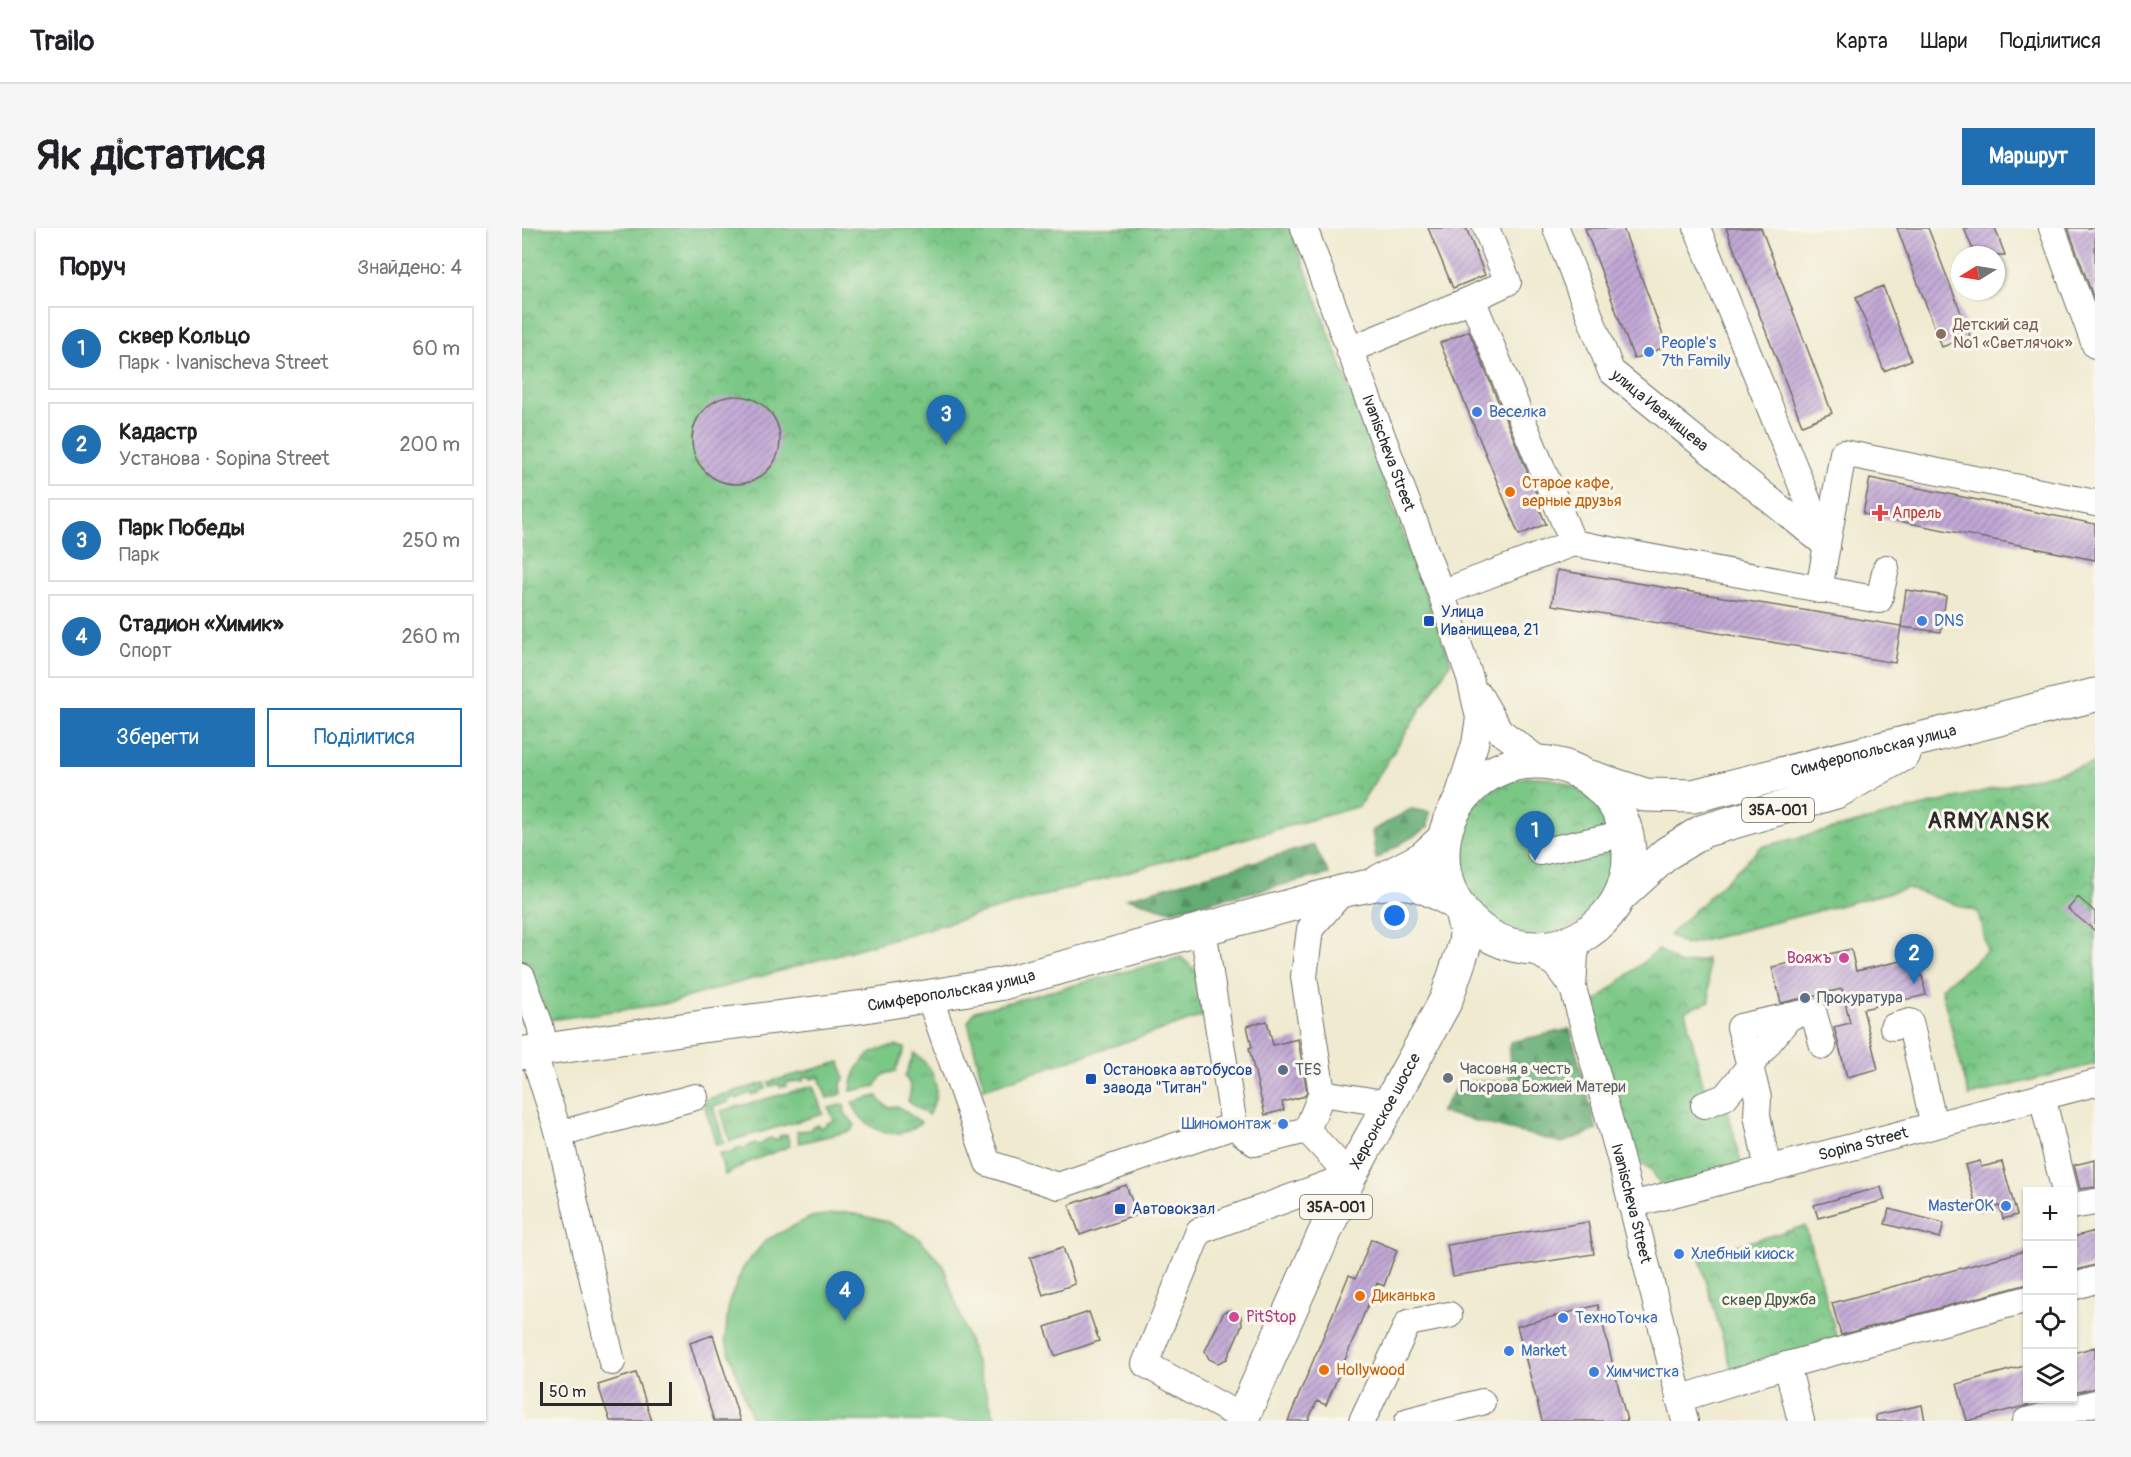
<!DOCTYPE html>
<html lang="uk">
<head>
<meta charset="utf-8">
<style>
	body { margin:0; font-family:Pangolin,sans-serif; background:#f6f6f6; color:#202124 }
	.controls { position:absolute; right:18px; bottom:18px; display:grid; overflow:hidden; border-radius:0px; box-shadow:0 2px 4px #0004 }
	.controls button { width:54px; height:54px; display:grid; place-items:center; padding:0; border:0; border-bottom:2px solid #e0e0e0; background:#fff; color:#202124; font:30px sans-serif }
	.compass { position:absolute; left:1429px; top:18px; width:54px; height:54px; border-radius:50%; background:#fff; box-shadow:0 2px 4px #0004; rotate:259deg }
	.scale { position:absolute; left:18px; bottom:15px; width:132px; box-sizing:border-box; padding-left:6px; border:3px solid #2b2b2b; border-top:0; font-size:16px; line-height:21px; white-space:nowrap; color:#2b2b2b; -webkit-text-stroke:4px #fbf7ec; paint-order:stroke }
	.you { position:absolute; left:873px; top:688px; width:21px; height:21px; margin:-15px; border:4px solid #fff; border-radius:50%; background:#1a73e8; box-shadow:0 0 0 9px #1a73e833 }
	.badge { display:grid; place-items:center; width:39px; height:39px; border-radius:50%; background:#1f6fb2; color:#fff; font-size:20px; font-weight:700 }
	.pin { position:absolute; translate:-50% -50px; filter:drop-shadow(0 2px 3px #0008) }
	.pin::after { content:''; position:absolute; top:32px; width:21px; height:18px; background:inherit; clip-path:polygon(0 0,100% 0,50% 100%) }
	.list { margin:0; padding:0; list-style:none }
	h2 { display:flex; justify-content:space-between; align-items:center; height:78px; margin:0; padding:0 24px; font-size:26px }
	h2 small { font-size:20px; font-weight:400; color:#757577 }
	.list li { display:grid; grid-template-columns:39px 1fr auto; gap:18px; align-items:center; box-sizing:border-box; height:84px; margin:0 12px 12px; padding:0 12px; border:2px solid #e0e0e0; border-radius:0px }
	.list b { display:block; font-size:22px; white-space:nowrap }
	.list p { margin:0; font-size:20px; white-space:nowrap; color:#757577 }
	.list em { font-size:20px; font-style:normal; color:#757577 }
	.actions { display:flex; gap:12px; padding:18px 24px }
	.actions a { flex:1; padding:14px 0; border:2px solid #1f6fb2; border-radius:0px; text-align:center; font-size:21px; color:#1f6fb2 }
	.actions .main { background:#1f6fb2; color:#fff }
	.icon { flex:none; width:33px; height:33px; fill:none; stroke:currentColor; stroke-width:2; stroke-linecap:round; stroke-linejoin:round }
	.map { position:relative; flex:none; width:1573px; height:1193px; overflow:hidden; border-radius:0px }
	header { display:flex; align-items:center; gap:36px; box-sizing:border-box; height:84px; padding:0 30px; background:#fff; border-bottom:2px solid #e0e0e0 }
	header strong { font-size:28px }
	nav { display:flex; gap:33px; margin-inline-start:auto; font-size:21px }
	.intro { display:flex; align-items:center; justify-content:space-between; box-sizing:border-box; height:144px; padding:0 36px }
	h1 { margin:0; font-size:42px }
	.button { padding:15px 27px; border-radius:0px; background:#1f6fb2; color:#fff; font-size:21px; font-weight:700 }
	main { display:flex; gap:36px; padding:0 36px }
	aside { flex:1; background:#fff; border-radius:0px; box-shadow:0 2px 4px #0004 }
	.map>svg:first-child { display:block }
	.grass { fill:url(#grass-tufts); stroke:#527958; stroke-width:1.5 }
	.forest { fill:url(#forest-firs); stroke:#476c4f; stroke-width:1.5 }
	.park { fill:url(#park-crowns); stroke:#527958; stroke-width:1.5 }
	.pitch { fill:#7ac786; stroke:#527958; stroke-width:1.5 }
	.building { fill:url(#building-hatch) }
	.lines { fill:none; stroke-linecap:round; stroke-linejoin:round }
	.minor-casing { stroke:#706e65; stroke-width:28 }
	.major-casing { stroke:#706e65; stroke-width:34 }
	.highway-casing { stroke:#706e65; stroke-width:35 }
	.minor { stroke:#fff; stroke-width:26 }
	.major { stroke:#fff; stroke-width:32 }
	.highway { stroke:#fff; stroke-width:33 }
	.education-dot { fill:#8d6e63; stroke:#fbf7ec; stroke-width:2 }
	.shop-dot { fill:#3f7fe0; stroke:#fbf7ec; stroke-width:2 }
	.food-dot { fill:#e8710a; stroke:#fbf7ec; stroke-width:2 }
	.health-dot { fill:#e0444e; stroke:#fbf7ec; stroke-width:2 }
	.transit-dot { fill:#1a4fb4; stroke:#fbf7ec; stroke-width:2 }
	.hotel-dot { fill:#d1479c; stroke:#fbf7ec; stroke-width:2 }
	.service-dot { fill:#5c6f8a; stroke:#fbf7ec; stroke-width:2 }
	.worship-dot { fill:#6b7280; stroke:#fbf7ec; stroke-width:2 }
	.labels { text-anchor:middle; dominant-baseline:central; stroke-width:6; stroke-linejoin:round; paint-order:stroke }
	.shield { fill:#fbf7ec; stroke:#696865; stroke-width:1.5 }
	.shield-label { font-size:15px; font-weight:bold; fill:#2b2b2b }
	.education-label { font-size:16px; fill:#785e54; stroke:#fbf7ec; text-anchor:start }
	.shop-label { font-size:16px; fill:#366cbe; stroke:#fbf7ec; text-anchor:start }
	.street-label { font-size:16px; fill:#2b2b2b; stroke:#fbf7ec }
	.food-label { font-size:16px; fill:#c56008; stroke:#fbf7ec; text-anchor:start }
	.health-label { font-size:16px; fill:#be3a42; stroke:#fbf7ec; text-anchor:start }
	.transit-label { font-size:16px; fill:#164399; stroke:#fbf7ec; text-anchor:start }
	.hotel-label { font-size:16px; fill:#b23c85; stroke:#fbf7ec; text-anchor:end }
	.service-label { font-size:16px; fill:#4e5e75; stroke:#fbf7ec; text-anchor:start }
	.worship-label { font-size:16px; fill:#5b616d; stroke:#fbf7ec; text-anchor:start }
	.park-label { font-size:16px; fill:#435a46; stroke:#fbf7ec }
	.district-label { font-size:22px; font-weight:bold; letter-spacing:1.5px; fill:#2b2b2b; stroke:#fbf7ec }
</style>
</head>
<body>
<header>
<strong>Trailo</strong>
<nav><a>Карта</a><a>Шари</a><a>Поділитися</a></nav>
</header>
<div class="intro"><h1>Як дістатися</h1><a class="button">Маршрут</a></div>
<main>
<aside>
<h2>Поруч<small>Знайдено: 4</small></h2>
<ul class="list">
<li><span class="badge">1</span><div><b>сквер Кольцо</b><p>Парк · Ivanischeva Street</p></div><em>60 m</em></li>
<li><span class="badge">2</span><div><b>Кадастр</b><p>Установа · Sopina Street</p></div><em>200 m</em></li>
<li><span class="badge">3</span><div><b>Парк Победы</b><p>Парк</p></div><em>250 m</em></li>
<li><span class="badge">4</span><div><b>Стадион «Химик»</b><p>Спорт</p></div><em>260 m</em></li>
</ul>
<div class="actions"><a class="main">Зберегти</a><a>Поділитися</a></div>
</aside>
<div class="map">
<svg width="1573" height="1193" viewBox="0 0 1573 1193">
	<defs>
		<pattern id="grass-tufts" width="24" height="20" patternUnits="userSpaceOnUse" patternTransform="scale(1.5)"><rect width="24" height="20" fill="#7ac786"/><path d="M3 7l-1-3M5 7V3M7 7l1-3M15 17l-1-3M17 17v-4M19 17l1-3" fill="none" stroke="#64a26e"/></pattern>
		<pattern id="forest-firs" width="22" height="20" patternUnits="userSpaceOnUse" patternTransform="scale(1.5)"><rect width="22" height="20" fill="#63ac73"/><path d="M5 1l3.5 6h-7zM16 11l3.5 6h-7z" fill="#528c5f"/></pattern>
		<pattern id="park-crowns" width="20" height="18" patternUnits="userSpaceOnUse" patternTransform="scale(1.5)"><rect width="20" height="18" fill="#7ac786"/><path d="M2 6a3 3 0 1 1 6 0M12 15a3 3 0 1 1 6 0" fill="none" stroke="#64a26e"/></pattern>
		<pattern id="building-hatch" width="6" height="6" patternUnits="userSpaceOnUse" patternTransform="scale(1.5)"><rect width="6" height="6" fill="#c1a8d5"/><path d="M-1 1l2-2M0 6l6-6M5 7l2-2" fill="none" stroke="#9d89ad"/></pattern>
	</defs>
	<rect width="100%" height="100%" fill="#fbf7ec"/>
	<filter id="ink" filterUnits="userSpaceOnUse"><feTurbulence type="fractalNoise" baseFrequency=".0167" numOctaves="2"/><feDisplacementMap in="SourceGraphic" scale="12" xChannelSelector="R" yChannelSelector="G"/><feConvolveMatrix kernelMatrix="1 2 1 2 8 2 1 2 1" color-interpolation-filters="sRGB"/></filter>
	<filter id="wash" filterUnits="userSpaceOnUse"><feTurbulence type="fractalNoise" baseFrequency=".008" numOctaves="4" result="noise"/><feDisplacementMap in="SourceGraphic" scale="24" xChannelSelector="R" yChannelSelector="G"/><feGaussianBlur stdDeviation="1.35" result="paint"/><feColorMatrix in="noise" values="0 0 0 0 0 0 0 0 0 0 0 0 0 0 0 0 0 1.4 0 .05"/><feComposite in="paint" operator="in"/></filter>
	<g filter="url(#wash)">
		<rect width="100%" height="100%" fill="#efead0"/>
		<path class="grass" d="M659,729L677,746L687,786L462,861L446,794L453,783Z
			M374,818L383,820L373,844C363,844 358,848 354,858L329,863C331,837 347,820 374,818Z
			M392,825C414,840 421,864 406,887L386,873C390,864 390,856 383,849Z
			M318,834L322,850L319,856L320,866L305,870L297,849L289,851L288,848L281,850V853L265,854L264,858L258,859L257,856L248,858L247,854Z
			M243,855L244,861L236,863L237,865L229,867L228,865L215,871L214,869L206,871V875L191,878L202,915L194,917L181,872Z
			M291,858L301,886L208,913L199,883Z
			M356,868L358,873L366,879L375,878L399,894C376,917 340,902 330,874Z
			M322,876L323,885L333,897L329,903L277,915L275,903L289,902V899L296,897L298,900L305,897V895L312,893L307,880Z
			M265,906L268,918L227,934L203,947L197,925L212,924L213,921L219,919L221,921L233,915L235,917L242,915L243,912L249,910L252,912L258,911L257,908Z"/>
		<path class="forest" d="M889,581L907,584L906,599L854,631L850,603Z
			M792,617L807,646L649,683L605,670Z
			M1048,801L1075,902L1040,915L918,884L938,854L987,853L988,814Z"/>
		<path class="park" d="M0,0H768L929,434L837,578L142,776L0,796Z
			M1573,535V836L1447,868L1419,760L1465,723L1456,684L1385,660L1164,717L1147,707L1239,619Z
			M934 628a79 79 0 1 1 158 0a79 79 0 1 1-158 0Z
			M1137,721L1158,737L1185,731L1188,773L1163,783L1182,860L1199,855L1220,939L1140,959L1129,941L1105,927L1066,780Z
			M1283,998L1317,1116L1211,1146L1177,1028Z"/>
		<path class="pitch" d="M324,984L366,994L397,1010L421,1037L474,1193H231L203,1112L207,1074L221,1040L244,1012L289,989Z"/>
		<g id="blocks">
			<path class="building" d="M906,0H944L963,47L931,60Z
				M1063,0H1101L1145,118L1112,131Z
				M1204,0H1239L1310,185L1280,197Z
				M1375,0H1406L1448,108L1420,119Z
				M1442,0H1473L1483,27H1453Z
				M1546,0H1573V74Z
				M1361,58L1389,132L1362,143L1334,69Z
				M947,103L1015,267L1012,268L1024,296L997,307L918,115Z
				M170 212a44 44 0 1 1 88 0a44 44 0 1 1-88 0Z
				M1348,250L1573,296V332L1341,286Z
				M1035,342L1379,398L1373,435L1030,377Z
				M1384,362L1424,368L1419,404L1379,399Z
				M1556,669L1573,684V703L1546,681Z
				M1329,721L1334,743L1393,730L1397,748L1400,747L1404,767L1341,781L1356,841L1325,849L1312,799L1328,795L1320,761L1259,775L1250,739Z
				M745,793L751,817L776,811L785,863L783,868L760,874L762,882L743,887L727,820L730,819L725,798Z
				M1573,932V959L1558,961L1552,937Z
				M1458,933L1459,939L1480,934L1495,987L1481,991L1478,978L1456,984L1443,937Z
				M604,957L615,987L558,1007L547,977Z
				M1359,959L1363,972L1296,990L1292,977Z
				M1367,981L1422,995L1418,1010L1363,996Z
				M1066,994L1072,1026L931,1048L925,1017Z
				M1573,1003V1037L1551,1043V1009Z
				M849,1011L875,1022L862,1058L855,1055L804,1177L795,1173L786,1193H766L827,1047L834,1050Z
				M541,1019L553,1056L521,1067L508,1030Z
				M1506,1022V1056L1319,1107L1310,1075Z
				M1076,1077L1105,1193H1020L995,1098Z
				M710,1082L719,1088L720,1097L705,1131L696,1135L687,1131L683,1123L702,1084Z
				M567,1084L577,1113L533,1128L523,1099Z
				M191,1107L218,1193H192L168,1115Z
				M1573,1119V1160L1551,1165V1125Z
				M1506,1137V1177L1445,1193L1435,1156Z
				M114,1145L130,1193H88L76,1157Z
				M1400,1177L1403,1193H1354V1187Z"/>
		</g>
	</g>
	<g filter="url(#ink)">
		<use href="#blocks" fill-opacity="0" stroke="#706e65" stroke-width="1.5"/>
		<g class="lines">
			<defs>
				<g id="minor">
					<path id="s1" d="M782,0L919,365L948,450L957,490L953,516L932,581"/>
					<path id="s2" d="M1034,0L1089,143L1305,318"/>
					<path d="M1175,0L1303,315"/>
					<path d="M1530,0L1573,117"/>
					<path d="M950,71L986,54L964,0"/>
					<path d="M827,122L950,71L1051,315L919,365"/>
					<path d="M1051,315L1357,372L1364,340"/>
					<path d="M1297,362L1321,225L1573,275"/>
					<path d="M957,467L978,503L1018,533"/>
					<path d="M1018,624L1105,605"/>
					<path id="s3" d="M1065,705L1056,715L1053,727L1051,760L1100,937L1163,1193"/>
					<path d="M1009,720L1034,737L1051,760"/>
					<path d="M0,749L18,797L23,822"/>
					<path d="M407,768L466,935L536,958L712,898L681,701"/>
					<path d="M1371,799L1388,794L1412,897"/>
					<path d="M11,824L37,906L90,1134"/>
					<path d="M800,865L782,749L788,701L821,663"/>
					<path d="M1520,868L1543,964"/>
					<path d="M1182,877L1203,869L1268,788"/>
					<path d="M712,898L733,915L785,902L800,865L868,876"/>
					<path d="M37,906L173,869"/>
					<path d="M1246,942L1235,887L1236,870L1218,799L1291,783L1301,818"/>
					<path id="s4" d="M1109,977L1573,855"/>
					<path d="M1550,978L1573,974"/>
					<path d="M1550,1059L1573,1052"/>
					<path d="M1265,1137L1279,1193"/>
					<path d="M1157,1171L1265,1137L1506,1071"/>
					<path d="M721,1190L623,1136L677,1003L828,948L785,902"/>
					<path d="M840,1193L886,1095L927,1087"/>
					<path d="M886,1193L960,1174"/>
					<path d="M1504,1193L1573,1175"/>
				</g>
				<g id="major">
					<path d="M853,655L900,630L921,611"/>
					<path id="s5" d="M0,825L183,798L340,779L479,756L821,663C846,658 875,650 900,659C912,663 923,670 934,676"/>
				</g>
				<g id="highway">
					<circle cx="1014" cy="627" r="93"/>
					<path id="s6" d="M1068,549L1123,567L1171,568L1573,467"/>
					<path d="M1098,668L1145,625L1181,603L1314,564L1382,526"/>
					<path id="s7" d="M719,1193L828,948L924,772L943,716L944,704L939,683"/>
				</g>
			</defs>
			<use href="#minor" class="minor-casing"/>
			<use href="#major" class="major-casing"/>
			<use href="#highway" class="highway-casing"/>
			<use href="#minor" class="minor"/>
			<use href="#major" class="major"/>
			<use href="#highway" class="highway"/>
		</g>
	</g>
	<circle class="education-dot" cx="1419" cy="106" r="6"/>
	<g class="shop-dot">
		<circle cx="1127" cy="124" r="6"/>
		<circle cx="955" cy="184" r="6"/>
		<circle cx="1400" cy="393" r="6"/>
		<circle cx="761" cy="896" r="6"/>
		<circle cx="1484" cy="978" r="6"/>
		<circle cx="1157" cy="1026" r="6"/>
		<circle cx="1041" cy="1090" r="6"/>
		<circle cx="987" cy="1123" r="6"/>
		<circle cx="1072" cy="1144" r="6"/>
	</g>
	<g class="food-dot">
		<circle cx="988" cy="264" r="6"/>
		<circle cx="838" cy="1068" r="6"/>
		<circle cx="802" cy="1142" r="6"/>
	</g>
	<path class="health-dot" d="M1355 276h6v6h6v6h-6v6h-6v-6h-6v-6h6z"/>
	<g class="transit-dot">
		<rect x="901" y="387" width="12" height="12" rx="3"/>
		<rect x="563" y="845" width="12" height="12" rx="3"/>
		<rect x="592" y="975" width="12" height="12" rx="3"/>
	</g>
	<g class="hotel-dot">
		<circle cx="1322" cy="730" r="6"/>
		<circle cx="712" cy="1089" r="6"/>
	</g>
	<g class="service-dot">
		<circle cx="1283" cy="770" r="6"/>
		<circle cx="761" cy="842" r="6"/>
	</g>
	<circle class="worship-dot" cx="926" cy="850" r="6"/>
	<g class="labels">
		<g class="shield">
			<rect x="1220" y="570" width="72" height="24" rx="4.5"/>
			<rect x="778" y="967" width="72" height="24" rx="4.5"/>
		</g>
		<g class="shield-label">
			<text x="1256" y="582">35А-001</text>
			<text x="814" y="979">35А-001</text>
		</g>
		<g class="education-label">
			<text x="1431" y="97">Детский сад<tspan x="1431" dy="18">№1 «Светлячок»</tspan></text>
		</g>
		<g class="shop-label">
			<text x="1139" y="115">People's<tspan x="1139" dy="18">7th Family</tspan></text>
			<text x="967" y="184">Веселка</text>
			<text x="1412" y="393">DNS</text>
			<text x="749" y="896" text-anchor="end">Шиномонтаж</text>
			<text x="1472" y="978" text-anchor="end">MasterOK</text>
			<text x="1169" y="1026">Хлебный киоск</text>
			<text x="1053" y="1090">ТехноТочка</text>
			<text x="999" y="1123">Market</text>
			<text x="1084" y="1144">Химчистка</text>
		</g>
		<g class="street-label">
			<text stroke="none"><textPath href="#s2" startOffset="216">улица Иванищева</textPath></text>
			<text stroke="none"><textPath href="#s1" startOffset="240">Ivanischeva Street</textPath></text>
			<text stroke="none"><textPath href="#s6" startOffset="292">Симферопольская улица</textPath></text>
			<text stroke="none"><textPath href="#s5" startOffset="434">Симферопольская улица</textPath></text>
			<text stroke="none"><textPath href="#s7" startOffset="342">Херсонское шоссе</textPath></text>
			<text stroke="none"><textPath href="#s4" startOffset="240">Sopina Street</textPath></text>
			<text stroke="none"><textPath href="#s3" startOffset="282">Ivanischeva Street</textPath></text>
		</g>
		<g class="food-label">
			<text x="1000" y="255">Старое кафе,<tspan x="1000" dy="18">верные друзья</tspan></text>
			<text x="850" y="1068">Диканька</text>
			<text x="814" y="1142">Hollywood</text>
		</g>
		<g class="health-label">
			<text x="1370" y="285">Апрель</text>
		</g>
		<g class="transit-label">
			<text x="919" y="384">Улица<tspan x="919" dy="18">Иванищева, 21</tspan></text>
			<text x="581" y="842">Остановка автобусов<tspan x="581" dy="18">завода "Титан"</tspan></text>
			<text x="610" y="981">Автовокзал</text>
		</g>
		<g class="hotel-label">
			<text x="1310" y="730">Вояжъ</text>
			<text x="724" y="1089" text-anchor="start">PitStop</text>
		</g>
		<g class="service-label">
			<text x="1295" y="770">Прокуратура</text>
			<text x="773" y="842">TES</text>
		</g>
		<g class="worship-label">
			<text x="938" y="841">Часовня в честь<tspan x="938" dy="18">Покрова Божией Матери</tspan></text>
		</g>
		<g class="park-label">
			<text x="1247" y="1072">сквер Дружба</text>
		</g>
		<g class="district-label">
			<text x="1467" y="593">ARMYANSK</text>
		</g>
	</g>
</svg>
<div class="controls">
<button>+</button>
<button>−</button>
<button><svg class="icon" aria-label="locate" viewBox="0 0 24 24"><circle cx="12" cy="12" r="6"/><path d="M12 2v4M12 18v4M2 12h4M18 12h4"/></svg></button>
<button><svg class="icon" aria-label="layers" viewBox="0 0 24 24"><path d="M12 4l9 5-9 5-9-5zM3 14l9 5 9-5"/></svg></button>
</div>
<svg class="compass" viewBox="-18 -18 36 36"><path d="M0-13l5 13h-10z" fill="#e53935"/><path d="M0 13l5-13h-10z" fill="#757577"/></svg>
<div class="scale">50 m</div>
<div class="you"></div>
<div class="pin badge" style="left:1013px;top:633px">1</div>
<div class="pin badge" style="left:1392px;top:756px">2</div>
<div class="pin badge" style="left:424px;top:217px">3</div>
<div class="pin badge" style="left:323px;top:1093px">4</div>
</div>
</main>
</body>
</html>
